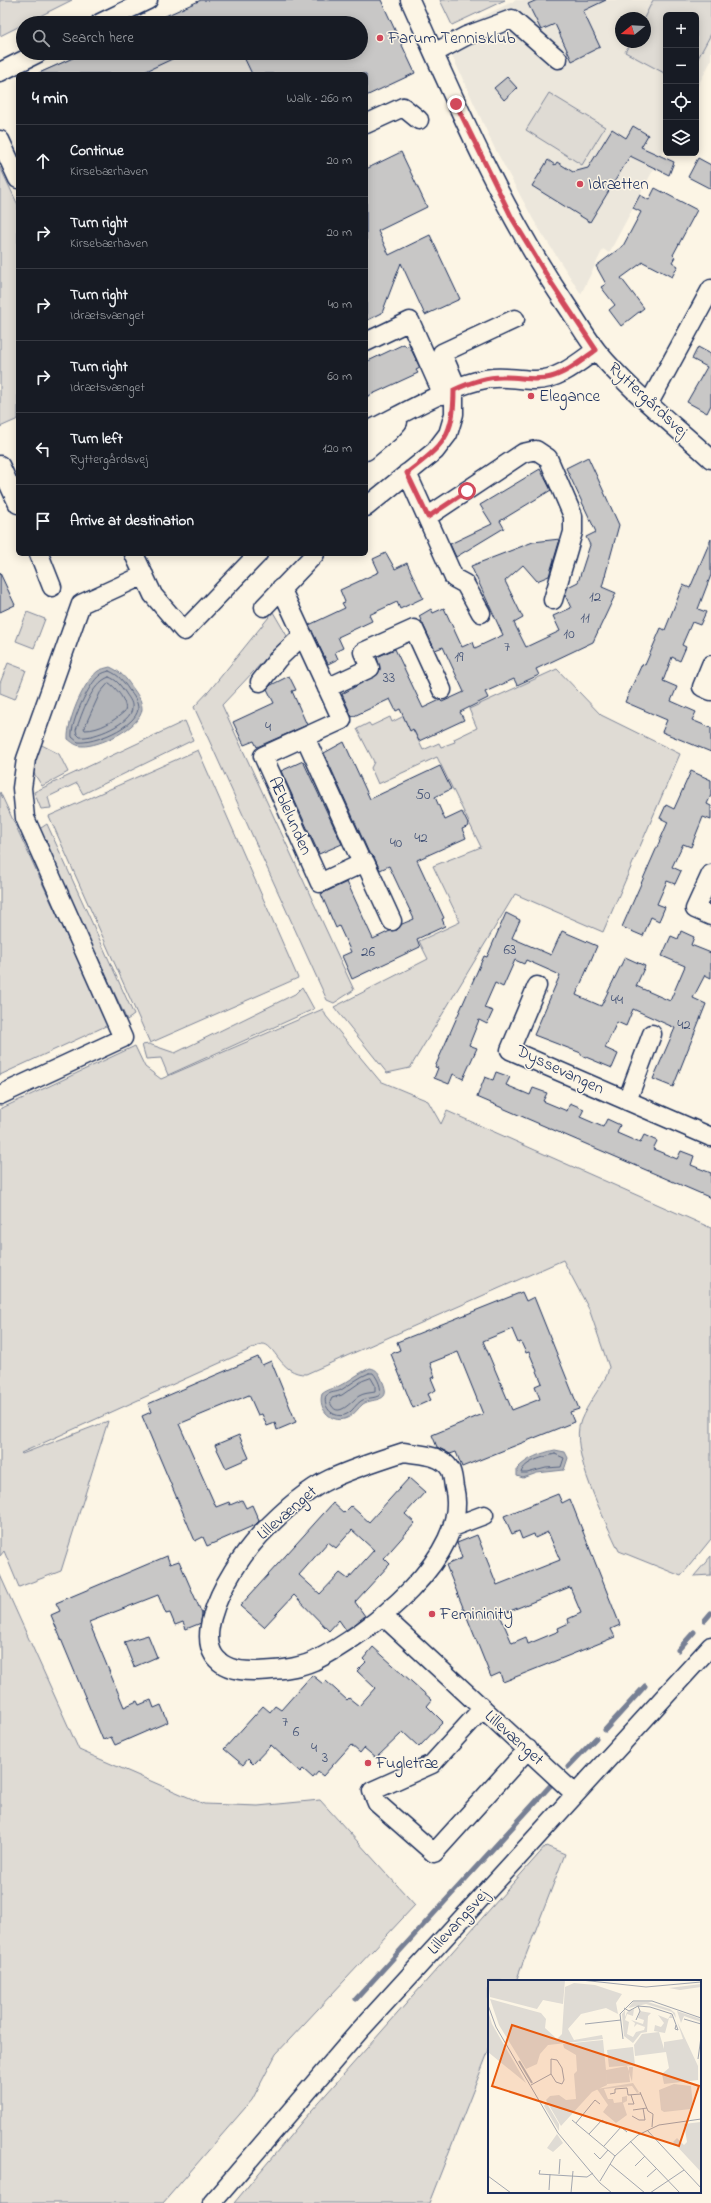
<!DOCTYPE html>
<html lang="en">
<head>
<meta charset="utf-8">
<style>
	body { margin:0; font-family:"Indie Flower",sans-serif; background:#20242c; color:#f1f3f6 }
	.controls { position:absolute; right:12px; top:12px; display:grid; overflow:hidden; border-radius:6px; box-shadow:0 2px 10px #0003 }
	.controls button { width:36px; height:36px; display:grid; place-items:center; padding:0; border:0; border-bottom:1px solid #363941; background:#171b24; color:#f1f3f6; font:20px sans-serif }
	.compass { position:absolute; left:615px; top:12px; width:36px; height:36px; border-radius:50%; background:#171b24; box-shadow:0 2px 10px #0003; rotate:252deg }
	.stop { position:absolute; width:12px; height:12px; margin:-9px; border:3px solid #d1495b; border-radius:50%; background:#fff }
	.stop.end { background:#d1495b; border-color:#fff; box-shadow:0 1px 4px #0008 }
	.list { margin:0; padding:0; list-style:none }
	h2 { display:flex; justify-content:space-between; align-items:center; height:52px; margin:0; padding:0 16px; font-size:17px }
	h2 small { font-size:13px; font-weight:400; color:#9ea1a6 }
	.list li { display:grid; grid-template-columns:26px 1fr auto; gap:12px; align-items:center; box-sizing:border-box; height:72px; padding:0 16px; border-top:1px solid #363941 }
	.list b { display:block; font-size:15px; white-space:nowrap }
	.list p { margin:0; font-size:13px; white-space:nowrap; color:#9ea1a6 }
	.list em { font-size:13px; font-style:normal; color:#9ea1a6 }
	.icon { flex:none; width:22px; height:22px; fill:none; stroke:currentColor; stroke-width:2; stroke-linecap:round; stroke-linejoin:round }
	.map { position:relative; flex:none; width:711px; height:2203px; overflow:hidden }
	.search { position:absolute; background:#171b24; box-shadow:0 2px 10px #0003; left:16px; top:16px; width:352px; height:44px; display:flex; align-items:center; gap:10px; box-sizing:border-box; padding:0 14px; border-radius:22px; color:#9ea1a6; font-size:15px }
	.panel { position:absolute; background:#171b24; box-shadow:0 2px 10px #0003; left:16px; top:72px; width:352px; height:484px; border-radius:6px }
	.map>svg:first-child { display:block }
	.built { fill:#ece7dc; fill-rule:evenodd }
	.green { fill:#dfdbd4; stroke:#7d8599 }
	.water { fill:#b2b4b8; stroke:#767f94 }
	.lines { fill:none; stroke-linecap:round; stroke-linejoin:round }
	.shore { stroke:#576482; stroke-width:1 }
	.stream { stroke:#767f94; stroke-width:5 }
	.building { fill:#c8c7c6; stroke:#1b2f5e; fill-rule:evenodd }
	.minor-casing { stroke:#1b2f5e; stroke-width:21 }
	.minor { stroke:#fcf5e5; stroke-width:18 }
	.route { stroke:#d1495b; stroke-width:5 }
	.poi-dot { fill:#d1495b; stroke:#fcf5e5; stroke-width:1.5 }
	.labels { text-anchor:middle; dominant-baseline:central; stroke-width:3; stroke-linejoin:round; paint-order:stroke }
	.number-label { font-size:15px; fill:#465578 }
	.poi-label { font-size:17px; fill:#1b2f5e; stroke:#fcf5e5; text-anchor:start }
	.street-label { font-size:17px; fill:#1b2f5e; stroke:#fcf5e5 }
	.inset-river { fill:none; stroke:#b2b4b8; stroke-width:2 }
	.inset-road { fill:none; stroke:#a2a6af; stroke-width:1 }
	.view { fill:#e8590c; fill-opacity:0.15; stroke:#e8590c; stroke-width:2 }
	.inset-edge { fill:none; stroke:#1b2f5e; stroke-width:2 }
</style>
</head>
<body>
<div class="map">
<svg width="711" height="2203" viewBox="0 0 711 2203">
	<rect width="100%" height="100%" fill="#fcf5e5"/>
	<filter id="ink" filterUnits="userSpaceOnUse"><feTurbulence type="fractalNoise" baseFrequency=".025" numOctaves="2"/><feDisplacementMap in="SourceGraphic" scale="8" xChannelSelector="R" yChannelSelector="G"/><feConvolveMatrix kernelMatrix="1 2 1 2 8 2 1 2 1" color-interpolation-filters="sRGB"/></filter>
	<g filter="url(#ink)">
		<path class="built" d="M516,0H711V61L696,89V15H666V146L609,253L603,249L581,294L534,221L494,147L443,36ZM621,18H645V42H621Z"/>
		<path class="green" d="M0,0H72L0,36Z
			M440,0H505L452,25Z
			M653,0H711V34L696,62V15H666V74L625,52L631,42H645L644,18Z
			M84,53H295L305,74H37Z
			M549,93L605,127L582,165L526,130Z
			M0,167L18,205V419L0,427Z
			M27,612L45,619L34,648L16,641Z
			M273,612L287,636L222,705L354,990L334,1003L327,1000L194,707L210,690Z
			M8,663L26,670L15,699L0,693V683Z
			M557,669L601,715L680,754L603,932L515,894L410,1068L387,1073L334,1007L428,959L419,941L460,922L433,866L481,847L437,757L378,784L371,768L374,762L357,729L369,723L371,726L390,717L392,722L406,715L423,750L439,743L441,747L455,742L454,739L477,728L469,709Z
			M185,721L193,740L83,794L77,783L48,797L51,808L41,809L34,792Z
			M38,743L59,754L68,772L42,786L30,767Z
			M198,750L298,978L150,1043L49,816Z
			M0,792L108,1025L0,1075Z
			M47,824L134,1015L127,1020L38,830Z
			M302,987L314,1009L168,1075L161,1058L146,1059L142,1045L149,1044L175,1053L295,994Z
			M323,1009L326,1016L380,1081L428,1101L441,1124L447,1111L711,1228V1539L681,1576L619,1551C606,1522 568,1450 581,1420C587,1405 599,1390 607,1375L609,1367L589,1309L563,1260L306,1374C280,1375 275,1343 262,1344L21,1453L22,1454L108,1421L61,1571L19,1587L4,1551L0,1556V1109L135,1046L145,1067L161,1079Z
			M711,1556V1575L694,1576Z
			M0,1575L79,1750L204,1804L258,1806L320,1800L415,1905L276,2054L252,2100L163,2203H0Z
			M546,1846L565,1854L516,1981H489V2050L429,2203H234L304,2119Z"/>
		<path class="water" d="M110,667C121,672 125,677 132,687C137,694 142,700 142,709C141,728 98,747 82,746C76,746 72,742 68,739C67,722 83,682 98,671C101,669 106,668 110,667Z
			M370,1368C377,1369 379,1373 382,1380C393,1404 374,1397 363,1404C358,1408 355,1414 349,1417C334,1426 317,1410 322,1394C328,1389 333,1389 339,1386C350,1381 358,1373 370,1368Z
			M555,1450L565,1452L568,1458L564,1470L537,1473L523,1478L517,1476V1469C527,1458 541,1453 555,1450Z"/>
		<g class="lines">
			<path class="shore" d="M109,671C119,675 123,681 129,690C134,696 138,702 138,709C136,727 93,744 78,742L72,737C70,723 89,683 100,675C102,673 106,672 109,671Z
				M109,677C117,680 120,685 125,692C128,697 133,702 132,708C132,723 93,739 80,737L77,734L76,730C82,714 91,683 109,677Z
				M109,683C116,687 128,703 125,711C114,721 100,730 85,730L84,728L100,693Z
				M369,1373H373C378,1379 382,1388 380,1395C374,1399 367,1397 361,1401C356,1404 353,1411 347,1414C335,1420 322,1408 326,1396C331,1391 336,1393 341,1390C351,1384 359,1377 369,1373Z
				M371,1378L375,1385V1392C370,1393 364,1393 359,1396C351,1401 337,1421 330,1402L332,1398L342,1395L362,1381Z
				M555,1454L564,1458L561,1467L546,1468L527,1473H521C524,1461 544,1457 555,1454Z"/>
			<path class="stream" d="M705,1620L711,1613
				M678,1650L694,1632
				M605,1730L645,1686
				M568,1767L596,1738
				M356,1999L550,1786"/>
		</g>
		<path class="building" d="M201,0H381L415,73L366,96V74H252L242,53H361V23H150Z
			M537,0H606L583,11L600,47L572,61L555,24L541,30L528,4Z
			M84,53H185L140,74H37Z
			M507,77L517,88L504,100L494,88Z
			M633,126L648,135L641,147L674,162L669,175L630,156L590,222L532,186L548,160L555,165L557,162L573,172L588,168L612,129L626,138Z
			M401,152L427,207L378,231L389,255L430,235L460,299L425,315L401,263L382,313L366,321V169Z
			M698,158L711,165V189L688,177Z
			M655,188L697,210L673,255L675,257L672,262L678,266L672,277L643,262L621,278L644,308L621,326L609,310L615,305L601,287L606,284L596,266L623,246L641,212L633,208L640,195L649,200Z
			M404,344L406,347L409,345L420,368L416,370L418,373L366,397V362Z
			M698,347L711,354V405L707,413L687,402L707,367L692,359Z
			M588,457L619,525L602,587L616,593L593,642L536,669L539,675L517,685L514,679L485,692L488,698L460,712L464,720L419,741L413,729L410,731L400,709L396,711L390,699L352,717L342,694L378,674L380,669L377,657L395,649L423,708L440,700L442,702L464,692L443,647L435,650L419,616L431,609L433,613L444,608L462,647L473,642L475,648L503,635L471,566L533,542L560,539L549,576L537,581L523,565L505,581L523,618L514,623L526,647L560,631L553,616L571,608L565,595L568,587L578,582L590,545L586,537L596,532L566,468Z
			M540,469L551,490L500,521L504,528L456,557L450,544L492,524L480,505Z
			M711,539V575L698,609L706,612L700,625L692,622L682,645L686,647L680,661L672,657L663,681L677,687L671,701L696,712L692,720L711,728V752L662,732L667,720L625,702L642,664L645,665L661,628L665,630L683,585L690,588Z
			M386,553L395,569L407,563L423,598L400,609L397,602L369,615L372,621L338,637L343,648L335,652L338,659L328,664L309,625L345,608L342,603L345,602L340,590L379,572L373,559Z
			M0,573L15,605L0,612Z
			M289,676L296,690L292,691L307,725L257,747L254,741L244,745L233,722L274,703L267,689L271,685Z
			M344,742L370,799L440,766L451,789L435,797L445,820L462,812L469,826L462,829L466,838L417,860L444,918L442,919L445,926L417,939L420,947L352,979L342,956L351,952L339,926L336,928L321,894L347,882L373,939L390,931L397,930L402,924L414,919L389,866L380,870L374,857L369,853L324,753Z
			M303,761L342,844L319,854L281,771Z
			M691,771L711,780V795L707,804L711,806V820L703,817L691,847L683,844L672,867L681,871L675,884L667,881L657,904L665,907L659,921L651,917L643,936L622,927L668,822L660,818L666,805L674,809Z
			M506,913L520,920L512,938L551,955L562,931L597,946L576,995L601,1006L625,957L645,966L636,986L670,1001L685,966L662,956L671,936L678,939L681,931L694,937L691,945L711,953V978L705,975L693,998L706,1004L673,1087L653,1079L675,1028L633,1009L626,1026L617,1022L605,1048L618,1054L612,1068L581,1055V1053L534,1035L560,975L526,960L524,964L515,960L503,987L495,983L484,1008L493,1011L487,1024L479,1020L469,1045L477,1048L463,1079L453,1074L449,1084L434,1078L438,1068L435,1067L450,1033L484,956L487,957Z
			M496,1072L510,1077L506,1085L530,1095L533,1088L547,1093L543,1101L567,1111L570,1103L584,1109L580,1117L603,1127L607,1119L620,1125L617,1133L640,1143L644,1135L657,1141L653,1149L677,1159L681,1151L694,1156L691,1165L711,1173V1198L477,1097L485,1077L493,1080Z
			M522,1292L526,1301L534,1297L579,1409L570,1412L574,1422L462,1467L456,1452L450,1454L437,1447L432,1435L483,1414L458,1352L430,1363L435,1377L431,1378L436,1390L428,1394L431,1400L413,1408L391,1354L400,1350L397,1342ZM512,1329L518,1343L521,1342L526,1353L529,1352L542,1383L535,1386L540,1399L512,1410L483,1341Z
			M258,1357L262,1365L271,1361L296,1422L277,1430L275,1423L267,1426L262,1414L258,1415L249,1395L179,1424L216,1507L229,1502L230,1505L242,1500L246,1508L252,1505L259,1521L255,1525L207,1546L203,1537L195,1541L142,1416L151,1412L148,1404Z
			M239,1435L249,1458L226,1468L215,1445Z
			M409,1478L425,1492L405,1514L415,1523L384,1558L390,1564L355,1602L365,1616L355,1624L346,1630L339,1620L329,1631L294,1595L264,1627L240,1606L333,1503L344,1513L351,1506L369,1522ZM352,1530L374,1550L348,1579L340,1573L320,1594L299,1575L328,1542L336,1548Z
			M558,1494L562,1503L570,1499L620,1625L611,1629L615,1637L503,1682L500,1673L491,1677L446,1565L462,1558L457,1543L477,1535L497,1585L560,1560L548,1532L535,1538L534,1534L522,1539L519,1531L512,1534L504,1516ZM570,1587L581,1613L568,1619L569,1623L558,1628L559,1631L528,1644L526,1637L512,1643L500,1615Z
			M167,1556L170,1564L179,1561L202,1614L201,1623L186,1629L183,1622L175,1625L170,1613L166,1614L158,1595L89,1622L124,1707L137,1701L139,1705L151,1700L154,1708L161,1705L168,1722L115,1745L111,1737L103,1740L51,1615L60,1611L56,1603Z
			M148,1635L157,1657L134,1667L124,1642Z
			M373,1647L432,1700L427,1706L443,1722L419,1747L403,1732L376,1758L364,1748L360,1753L351,1745L323,1776L318,1772L313,1778L303,1769L300,1772L271,1745L253,1764L248,1759L243,1765L224,1749L263,1706L270,1712L275,1706L281,1710L312,1675L323,1684L326,1681L347,1700L349,1698L359,1706L375,1688L357,1671L366,1662L363,1659Z"/>
		<g class="lines">
			<defs>
				<path id="minor" d="M410,0C457,105 502,211 567,306C577,321 586,337 597,351C628,389 674,425 711,459
					M100,23L148,0
					M434,53L466,36L512,19L558,59
					M0,72L38,53
					M366,124L403,107L419,120
					M0,140L18,179
					M366,342L410,321L443,395
					M457,388L442,353L515,319
					M649,403L711,289
					M366,432C399,416 442,390 477,381C497,375 514,379 534,380C557,381 578,363 596,350
					M366,451L389,432L398,422
					M0,465L18,504
					M407,473L454,578L465,584L481,613
					M366,507L435,451L448,434L454,414V389
					M427,517L523,453L536,450L548,458L573,516V532L553,600
					M39,554L52,587
					M134,554L153,595L184,631L258,554
					M281,588L342,720L263,756L320,883L365,862L392,921
					M264,607L315,554
					M711,665L702,687L711,691
					M260,682L278,659L303,635
					M327,688L370,668L363,652L414,629L442,690
					M305,737L362,863
					M711,874L695,909L711,916
					M537,986L510,1050L711,1137
					M0,1095L123,1038L25,818L22,788L26,759L81,604L144,575
					M627,1101L652,1034
					M404,1452C419,1455 441,1454 450,1469C453,1474 453,1482 454,1487C472,1555 367,1635 314,1661C296,1669 276,1670 257,1671C165,1674 228,1569 260,1535C279,1515 304,1491 330,1479C354,1468 379,1460 404,1452Z
					M452,1527L484,1515
					M383,1616L575,1794
					M482,1709L432,1764L372,1791L377,1803L434,1853L528,1749
					M212,2203L361,2029L711,1646"/>
			</defs>
			<use href="#minor" class="minor-casing"/>
			<use href="#minor" class="minor"/>
		</g>
	</g>
	<g class="lines" filter="url(#ink)">
		<path class="route" d="M456,104L512,218L552,284L596,350C582,360 567,373 551,377C534,382 519,376 502,377C486,377 469,383 454,390C454,437 443,445 407,473L428,517L467,491"/>
	</g>
	<g class="poi-dot">
		<circle cx="380" cy="38" r="4"/>
		<circle cx="580" cy="184" r="4"/>
		<circle cx="531" cy="396" r="4"/>
		<circle cx="432" cy="1614" r="4"/>
		<circle cx="368" cy="1763" r="4"/>
	</g>
	<g class="labels">
		<g class="number-label">
			<text x="595" y="597">12</text>
			<text x="585" y="618">11</text>
			<text x="569" y="634">10</text>
			<text x="507" y="647">7</text>
			<text x="459" y="657">19</text>
			<text x="389" y="678">33</text>
			<text x="268" y="727">4</text>
			<text x="423" y="795">50</text>
			<text x="421" y="838">42</text>
			<text x="396" y="843">40</text>
			<text x="510" y="950">63</text>
			<text x="368" y="952">26</text>
			<text x="617" y="1000">44</text>
			<text x="684" y="1025">42</text>
			<text x="285" y="1722">7</text>
			<text x="296" y="1732">6</text>
			<text x="314" y="1748">4</text>
			<text x="325" y="1758">3</text>
		</g>
		<g class="poi-label">
			<text x="388" y="38">Farum Tennisklub</text>
			<text x="588" y="184">Idrætten</text>
			<text x="539" y="396">Elegance</text>
			<text x="440" y="1614">Femininity</text>
			<text x="376" y="1763">Fugletræ</text>
		</g>
		<g class="street-label">
			<text transform="translate(648 400) rotate(43)">Ryttergårdsvej</text>
			<text transform="translate(290 816) rotate(66)">Æblelunden</text>
			<text transform="translate(560 1070) rotate(25)">Dyssevangen</text>
			<text transform="translate(287 1513) rotate(-41)">Lillevænget</text>
			<text transform="translate(514 1738) rotate(42)">Lillevænget</text>
			<text transform="translate(458 1922) rotate(-48)">Lillevangsvej</text>
		</g>
	</g>
	<g transform="translate(488 1980)">
		<rect width="213" height="213" fill="#fcf5e5"/>
		<path d="M0,0H77L75,24L55,20L49,29L2,17ZM86,3L107,5L134,14L128,23L130,34L118,28L93,34L80,49L86,60L114,55L115,59L60,65L52,74L49,84L38,89L11,45L2,19L53,33L58,39L57,48L69,59L74,54L77,7ZM213,4V7L192,10L181,8ZM145,22H160L182,29L187,33L188,38L184,32L158,24L140,28ZM146,29L145,36L139,34L137,40L141,42L139,54L145,57L148,52L156,50L157,47L149,44L146,47L147,43L143,40L155,44L156,40L150,38L152,31L163,33L160,36L159,52L153,53L145,63L136,56L134,34L137,30V37L139,32ZM0,31L4,44L38,103L0,72ZM189,31L213,39V42L196,36L193,43ZM183,34L185,38H181L177,53L166,51L167,45L173,47L176,43L170,35L180,39ZM189,41L210,86V100L176,104L174,94L181,88L178,72L147,76L146,65L154,54L171,52L176,69V62L195,59ZM115,60L118,90L139,86L141,91V87H145L144,102L141,92L142,102L119,104L118,90L119,105L104,112L73,146L58,120L62,116L71,115L78,120L88,119L86,94L89,91L88,75L76,68L75,64ZM145,67L147,85L121,87L119,70ZM145,103L151,112L149,113L144,106L116,109L120,119H125L126,123L134,122V117L139,116V121L135,123L139,135L128,143L115,132L120,125L109,109ZM186,104L203,106L205,126L203,129L176,132L173,130L171,110ZM58,122L71,144V151L56,126ZM213,142V192L185,162L189,158L196,165L199,162L196,144ZM69,154L75,163L65,172L59,168Z" fill="#dfdbd4"/>
		<path class="inset-river" d="M31,81L44,103"/>
		<path class="inset-road" d="M93,0L158,7L213,2M0,25L8,47L70,153L112,203M136,28L141,31L150,26L162,27L184,34L190,50L187,49L188,45M196,39L213,44M148,40L152,31L150,26M97,44L133,40M135,59L132,34L145,21H164L213,38M63,79L69,80L74,88L76,100L74,104L68,102L63,94ZM210,79L213,57M43,105L63,94M152,112L160,131L165,134L164,147M122,114L127,113V109L139,108L140,115L153,114M140,124H146L143,115M145,130L159,128M144,136L151,140H157L155,128M84,140L127,176M88,143L107,120L112,124M159,150L213,208M101,154L114,140L119,144M142,161L192,213M116,166L133,147L139,152M106,173L112,179L120,170M122,184L157,213M147,186L157,176M52,190L51,194L99,197L105,193M71,194L72,179M0,196L23,213M159,197L168,189M112,201L127,176L150,155L171,145L213,139M112,203L124,213M61,210L62,194M83,213L85,191M162,213L196,190"/>
		<path class="view" d="M24,45L211,106L191,166L4,106Z"/>
		<rect width="213" height="213" class="inset-edge"/>
	</g>
</svg>
<div class="controls">
<button>+</button>
<button>−</button>
<button><svg class="icon" aria-label="locate" viewBox="0 0 24 24"><circle cx="12" cy="12" r="6"/><path d="M12 2v4M12 18v4M2 12h4M18 12h4"/></svg></button>
<button><svg class="icon" aria-label="layers" viewBox="0 0 24 24"><path d="M12 4l9 5-9 5-9-5zM3 14l9 5 9-5"/></svg></button>
</div>
<svg class="compass" viewBox="-18 -18 36 36"><path d="M0-13l5 13h-10z" fill="#e53935"/><path d="M0 13l5-13h-10z" fill="#9ea1a6"/></svg>
<div class="stop" style="left:467px;top:491px"></div>
<div class="stop end" style="left:456px;top:104px"></div>
<div class="search"><svg class="icon" aria-label="search" viewBox="0 0 24 24"><circle cx="10" cy="10" r="6"/><path d="M15 15l6 6"/></svg>Search here</div>
<section class="panel">
<h2>4 min<small>Walk · 260 m</small></h2>
<ul class="list">
<li><svg class="icon" aria-label="ahead" viewBox="0 0 24 24"><path d="M12 20V5M6 11l6-6 6 6"/></svg><div><b>Continue</b><p>Kirsebærhaven</p></div><em>20 m</em></li>
<li><svg class="icon" aria-label="right" viewBox="0 0 24 24"><path d="M7 20v-9h11M14 6l5 5-5 5"/></svg><div><b>Turn right</b><p>Kirsebærhaven</p></div><em>20 m</em></li>
<li><svg class="icon" aria-label="right" viewBox="0 0 24 24"><path d="M7 20v-9h11M14 6l5 5-5 5"/></svg><div><b>Turn right</b><p>Idrætsvænget</p></div><em>40 m</em></li>
<li><svg class="icon" aria-label="right" viewBox="0 0 24 24"><path d="M7 20v-9h11M14 6l5 5-5 5"/></svg><div><b>Turn right</b><p>Idrætsvænget</p></div><em>60 m</em></li>
<li><svg class="icon" aria-label="left" viewBox="0 0 24 24"><path d="M17 20v-9H6M10 6l-5 5 5 5"/></svg><div><b>Turn left</b><p>Ryttergårdsvej</p></div><em>120 m</em></li>
<li><svg class="icon" aria-label="arrive" viewBox="0 0 24 24"><path d="M6 21V4h12l-3 4 3 4H6"/></svg><div><b>Arrive at destination</b></div></li>
</ul>
</section>
</div>
</body>
</html>
